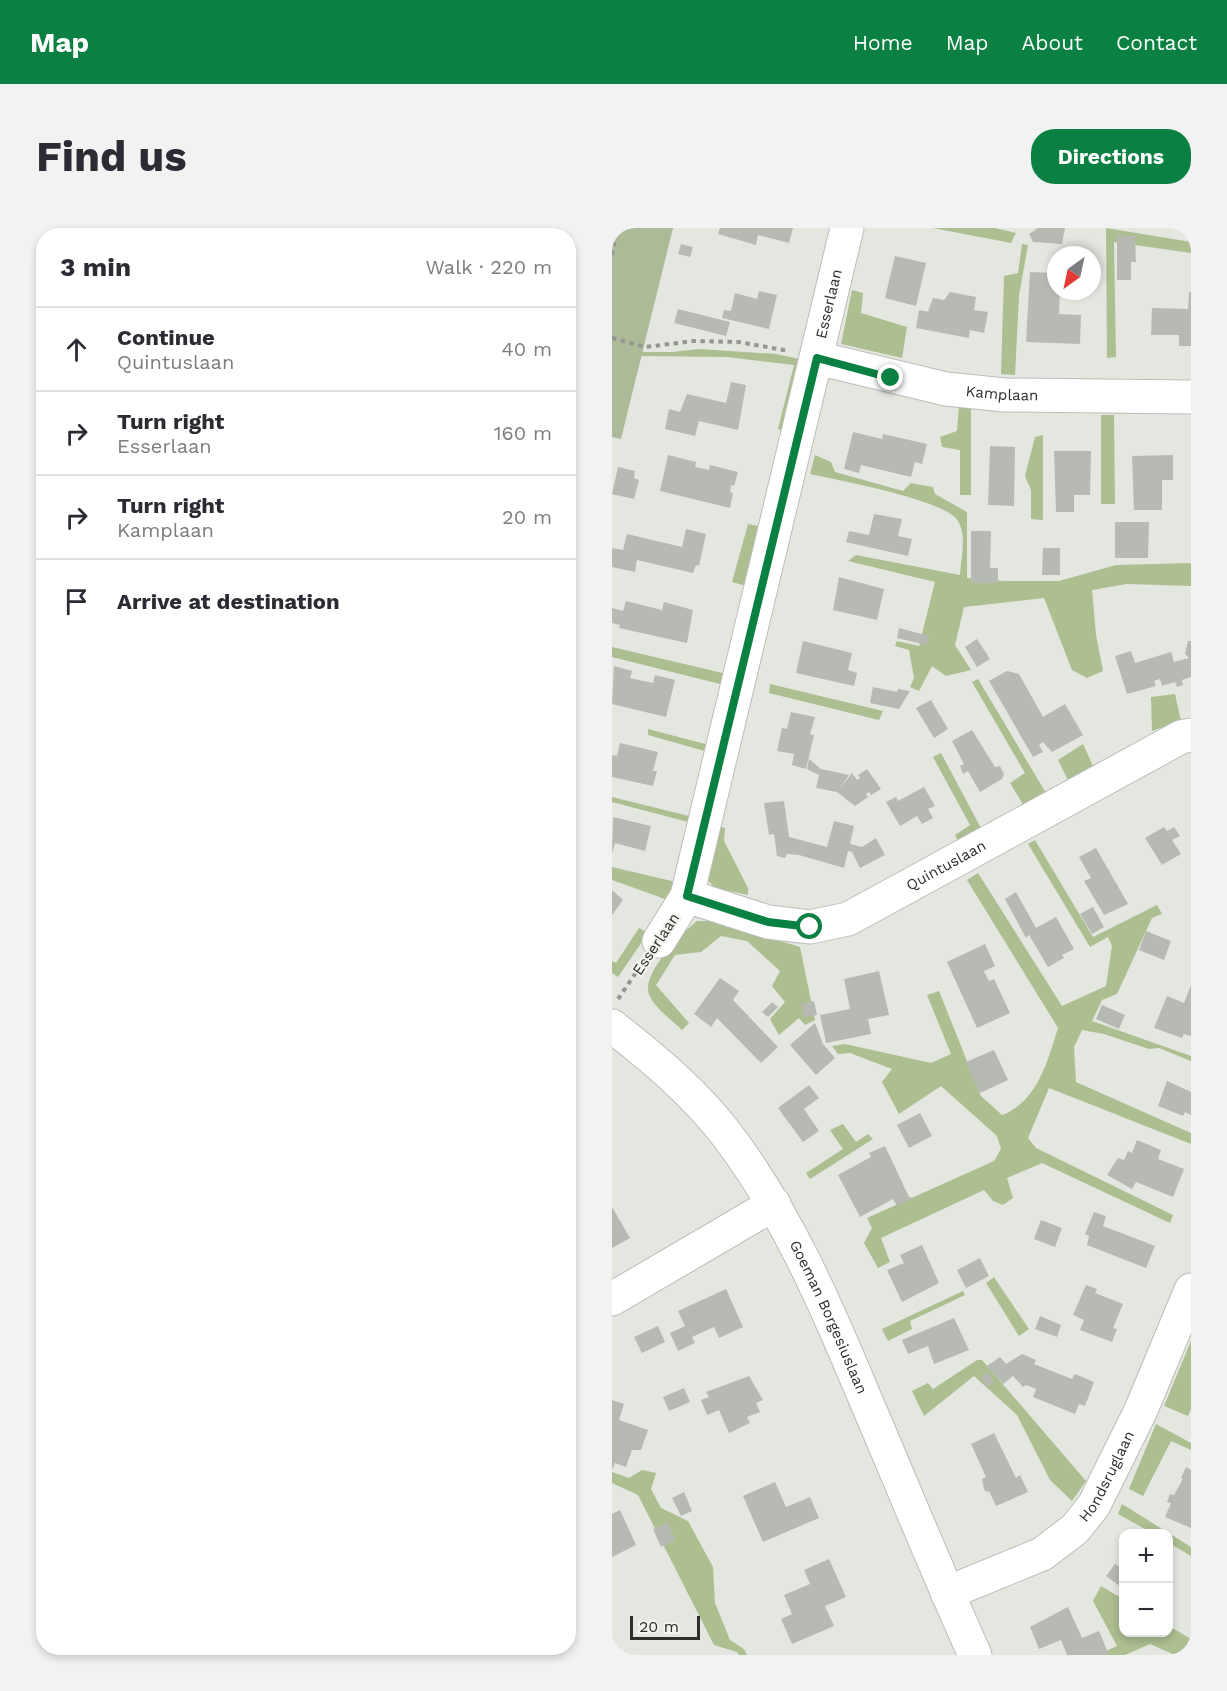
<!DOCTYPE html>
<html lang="en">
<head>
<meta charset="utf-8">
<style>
	body { margin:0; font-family:"Work Sans",sans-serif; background:#f2f2f3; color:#2b2b33 }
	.controls { position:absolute; right:18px; bottom:18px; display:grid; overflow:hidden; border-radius:12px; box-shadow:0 3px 9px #0003 }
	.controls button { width:54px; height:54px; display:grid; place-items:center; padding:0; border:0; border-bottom:2px solid #e1e1e2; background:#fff; color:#2b2b33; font:30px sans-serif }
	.compass { position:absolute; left:435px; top:18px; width:54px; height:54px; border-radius:50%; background:#fff; box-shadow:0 3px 9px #0003; rotate:213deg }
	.scale { position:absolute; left:18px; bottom:15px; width:70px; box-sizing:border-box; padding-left:6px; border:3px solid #2e2f2c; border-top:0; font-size:16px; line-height:21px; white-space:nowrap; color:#2e2f2c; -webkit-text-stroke:4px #f1f3ed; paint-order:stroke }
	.stop { position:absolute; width:18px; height:18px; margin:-14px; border:4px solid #0b8043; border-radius:50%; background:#fff }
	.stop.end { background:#0b8043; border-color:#fff; box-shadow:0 2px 6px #0008 }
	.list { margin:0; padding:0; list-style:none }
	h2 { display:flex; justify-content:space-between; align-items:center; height:78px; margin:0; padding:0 24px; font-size:26px }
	h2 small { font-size:20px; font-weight:400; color:#7c7c81 }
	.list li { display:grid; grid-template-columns:39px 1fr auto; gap:18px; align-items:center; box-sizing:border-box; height:84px; padding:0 24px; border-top:2px solid #e1e1e2 }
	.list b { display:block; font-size:22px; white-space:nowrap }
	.list p { margin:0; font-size:20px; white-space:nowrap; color:#7c7c81 }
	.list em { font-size:20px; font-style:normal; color:#7c7c81 }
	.icon { flex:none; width:33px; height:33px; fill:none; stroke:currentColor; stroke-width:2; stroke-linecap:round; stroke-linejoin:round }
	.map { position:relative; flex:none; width:579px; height:1427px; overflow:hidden; border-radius:24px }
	header { display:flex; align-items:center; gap:36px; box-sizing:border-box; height:84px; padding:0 30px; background:#0b8043; color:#fff }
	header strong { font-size:28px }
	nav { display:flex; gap:33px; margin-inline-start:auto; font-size:21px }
	.intro { display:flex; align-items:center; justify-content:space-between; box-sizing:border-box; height:144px; padding:0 36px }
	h1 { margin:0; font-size:42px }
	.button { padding:15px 27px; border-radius:24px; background:#0b8043; color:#fff; font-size:21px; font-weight:700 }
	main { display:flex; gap:36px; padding:0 36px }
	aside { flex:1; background:#fff; border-radius:24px; box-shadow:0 3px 9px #0003 }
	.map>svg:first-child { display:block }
	.green { fill:#adba98 }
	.forest { fill:#adbe91 }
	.building { fill:#b7b9b3 }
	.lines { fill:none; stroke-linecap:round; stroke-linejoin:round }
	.minor-casing { stroke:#bbbeb8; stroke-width:35 }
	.path { stroke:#949691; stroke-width:4; stroke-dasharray:4.5 4.5; stroke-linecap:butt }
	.minor { stroke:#fff; stroke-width:33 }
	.route { stroke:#0b8043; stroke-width:8 }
	.labels { text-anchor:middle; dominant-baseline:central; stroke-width:4.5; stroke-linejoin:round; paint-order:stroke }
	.street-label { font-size:15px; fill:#2e2f2c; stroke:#f1f3ed }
</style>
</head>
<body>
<header>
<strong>Map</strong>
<nav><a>Home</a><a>Map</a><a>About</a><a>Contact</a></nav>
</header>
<div class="intro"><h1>Find us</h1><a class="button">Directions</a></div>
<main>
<aside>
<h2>3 min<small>Walk · 220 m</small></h2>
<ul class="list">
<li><svg class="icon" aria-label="ahead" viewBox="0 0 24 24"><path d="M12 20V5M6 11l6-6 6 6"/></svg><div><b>Continue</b><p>Quintuslaan</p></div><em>40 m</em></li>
<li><svg class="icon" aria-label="right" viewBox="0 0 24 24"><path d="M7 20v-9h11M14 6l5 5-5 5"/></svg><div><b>Turn right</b><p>Esserlaan</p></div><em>160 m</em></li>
<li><svg class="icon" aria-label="right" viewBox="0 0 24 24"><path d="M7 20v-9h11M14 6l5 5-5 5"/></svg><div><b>Turn right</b><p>Kamplaan</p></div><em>20 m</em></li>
<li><svg class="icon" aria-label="arrive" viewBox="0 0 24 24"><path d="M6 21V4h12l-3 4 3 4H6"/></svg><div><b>Arrive at destination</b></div></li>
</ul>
</aside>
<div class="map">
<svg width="579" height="1427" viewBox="0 0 579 1427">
	<rect width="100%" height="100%" fill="#e4e6e0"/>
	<path class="green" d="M0,0H61L9,211L0,209Z"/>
	<path class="forest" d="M321,0H383L404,5L399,15Z
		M494,0L579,14V25L502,14L504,129L495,130Z
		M410,16L416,17L407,68L403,147L389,146L392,48L406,45Z
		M240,62L251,65L249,85L295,99L290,130L229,116Z
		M87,121L164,126L192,132L175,204L166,201L182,137L115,129L29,128L30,124H61Z
		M347,177L359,178V267H348V222L330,219L328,209L345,203Z
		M489,187H502L503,276H489Z
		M431,207V292L419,291V262L413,248L423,209Z
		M203,227L219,234L223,244L291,263L299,255L321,259L323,266L355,284V350L392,353H447L504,337L579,335V358L515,356L480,362L484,407L491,443L475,450L460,442L432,370L352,379L343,417L359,442L334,448L320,438L307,463L298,459L302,450L297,422L283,418L285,413L307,418L323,354L236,333L244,327L348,347C349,330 355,309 346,293C335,272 225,252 198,246Z
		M136,296L152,299L138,359L120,354Z
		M0,419L115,446L112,457L0,429Z
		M366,451L434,565L412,578L398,555L413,545L360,454Z
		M158,456L271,483L267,492L157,465Z
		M563,466L569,493L540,503L539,469Z
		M36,501L97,517L96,524L36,507Z
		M471,516L481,538L456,552L446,532Z
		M329,525L370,602L347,615L343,607L358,597L321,529Z
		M0,569L81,589L80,595L0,574Z
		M105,598L113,600L112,613L136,660V667L103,660L92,648Z
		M423,612L481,709L545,677L550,686L540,690L505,766L490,772L480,793L579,828V833L547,820L537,821L492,806L470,802L462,819L464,854L579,905V916L437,860L416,910L424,920L561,987L558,995L430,935L395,950L401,970L391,977L381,973L372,962L269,1010L278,1034L266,1040L252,1015L260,1000L255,990L382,933L389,921L385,908L329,858L287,886L270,854L280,841L238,825L226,826L220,818L233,816L319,835L339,826L315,767L327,763L369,868L390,887C426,873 435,834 446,800L355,652L366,645L450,778L494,758L500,718L496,709L478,719L416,616Z
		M0,639L64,654L56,672L0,652Z
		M85,693H103L188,719L203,792L193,797L187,790L167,807L158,791L173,774L160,758L168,743L135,713L109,708L89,724L63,727L44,757L77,795L70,802C60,792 38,777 36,762C34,742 69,705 85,693Z
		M27,700L36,705L6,749L0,745V733L4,735Z
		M231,896L244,914L256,906L261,911L198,951L194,945L231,921L218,902Z
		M382,1049L417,1101L407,1108L374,1055Z
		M351,1063L353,1067L298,1093L300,1101L276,1113L270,1101Z
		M579,1113V1181L576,1188L552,1178Z
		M365,1132H370L474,1253L460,1273L438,1252L405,1187L362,1148L312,1188L300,1163L316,1155L321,1161Z
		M544,1196L579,1215V1222L559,1213L531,1268L517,1261Z
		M30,1242L44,1245L39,1261L49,1280L76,1293L101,1339L103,1375L118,1412L132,1421L135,1427H127L125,1424L102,1417L26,1267L0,1255V1244L17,1250Z
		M510,1276L579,1319V1328L557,1315L556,1306L540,1305L506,1286Z
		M489,1358L511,1371L512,1404H556L557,1398L579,1411V1427H563L538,1416L513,1427H485L505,1418L481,1373Z"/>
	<path class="building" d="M108,0H181L177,15L146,7L144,17L106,6Z
		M426,0H453L450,16L421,14L417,6Z
		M505,8H523L524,34H519V52H505Z
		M69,16L81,19L78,29L66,26Z
		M283,28L314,35L304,78L273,70Z
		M418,44L444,45V63H448L447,86L469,87L468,116L414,114Z
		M147,63L165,67L157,101L110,90L112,82L119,83L123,65L145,71Z
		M338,64L364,69L362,82L376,84L372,105L358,102L357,110L304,100L307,82L318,84L316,83L321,70L332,72Z
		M577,64H579V118H567V107H539L540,80L576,81Z
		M66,81L118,94L114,108L62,95Z
		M119,154L134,157L126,202L87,193L83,208L53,201L57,181L68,184L75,166L114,175Z
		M241,204L270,211L271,206L315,216L310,236L303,234L299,249L249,237L247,245L232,241Z
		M378,218L403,219L402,278L376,277Z
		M442,223H479L478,267H462V284H444Z
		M56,227L84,234L83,239L97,242L98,237L126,244L122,258L119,257L118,264L121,265L118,280L48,263Z
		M561,227V252H550V282H522L520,228Z
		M6,239L23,243L22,250L27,252L22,271L0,266Z
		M262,286L290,291L286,308L300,311L296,328L234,314L237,303L257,307Z
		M503,294H537L536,330H503Z
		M74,301L94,306L87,338L84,337L81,345L25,332L23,344L0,339V320L11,322L15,306L70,319Z
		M359,303H379L378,340H386V355H359Z
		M431,320H448V347H430Z
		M227,349L272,361L265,392L221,382Z
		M14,373L50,382L52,374L81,382L75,415L7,400L8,397L0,395V380L11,383Z
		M287,400L317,408L315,417L285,410Z
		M365,411L378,431L365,439L353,419Z
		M191,413L240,425L236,442L245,445L242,458L184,445Z
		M576,413H579V449L570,452L571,457L565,459L563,454L550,458L548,451L542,453L544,458L515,466L503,428L519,423L523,435L559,424L562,434L577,430L573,426Z
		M2,438L20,443L18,450L41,455L43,447L63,452L54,489L0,476Z
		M395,443L407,446L431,489L453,476L471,507L440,524L431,514L427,517L431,524L421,529L377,453Z
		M261,459L285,464L286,461L298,463L287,481L258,475Z
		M319,472L336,501L322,510L304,480Z
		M179,484L203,489L198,506L202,507L194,541L180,537L182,526L165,523L170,500L175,501Z
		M360,502L383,539L388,538L392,546L390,551L368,564L356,543L351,546L348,538L352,536L340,513Z
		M8,515L46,524L41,543H45L41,558L0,549V527L5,528Z
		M197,531L209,541L237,547L227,562L240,545L245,552L248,550L246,547L255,541L269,561L259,567L257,564L254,566L256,569L243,578L225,564L204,560L207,547L195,541Z
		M312,559L323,578L316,581L321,590L310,596L305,588L288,598L274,574L284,569L286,573Z
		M172,573L177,609L215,619L222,593L242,598L238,616L250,619L264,610L273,627L248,640L240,624L236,623L232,640L187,627L175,626L173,630L165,628L162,606L157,607L152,575Z
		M1,589L39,598L33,623L3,615L0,625Z
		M552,599L555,603L562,599L568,608L560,612L569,626L550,637L533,610Z
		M484,620L516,676L492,687L472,653L479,650L467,629Z
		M0,662L11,672L0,687Z
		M404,664L424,700L444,689L462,721L450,727L452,730L436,739L417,707L414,710L393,671Z
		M481,679L492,699L480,706L468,686Z
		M534,703L559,713L552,732L527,722Z
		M373,716L383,738L372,743L377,753L382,751L398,785L365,800L335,734Z
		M267,743L277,787L256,791L259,806L214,815L208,787L238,781L232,751Z
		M108,750L127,763L121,772L166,819L149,835L105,790L99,799L82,786Z
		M579,757V808L572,806L570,810L542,800L555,768L572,775Z
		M202,773L205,787L192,789L189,776Z
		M160,774L166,779L156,789L150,784Z
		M490,777L513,787L507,801L484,791Z
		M203,795L211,816L223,830L204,847L178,817Z
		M382,822L396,852L368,865L354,834Z
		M555,853L579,864V887L573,884L571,888L546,878Z
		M197,857L207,870L192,881L207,903L191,914L166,880Z
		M308,885L320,908L297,920L285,897Z
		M525,912L549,922L546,931L572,941L561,969L524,954L520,961L495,947L506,930L512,932L516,923L520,925Z
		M273,918L297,969L301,970L285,978L281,971L248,989L226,947L259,929L257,925Z
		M0,979L18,1010L0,1020Z
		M482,984L494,988L491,998L543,1018L534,1040L475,1017L477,1008L473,1006Z
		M429,992L450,1000L443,1019L422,1011Z
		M310,1017L327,1055L290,1074L275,1042L292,1035L288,1027Z
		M368,1030L377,1048L354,1060L345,1042Z
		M474,1057L485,1061L483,1065L511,1076L501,1100L505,1101L500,1114L468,1102L472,1092L461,1087Z
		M114,1061L131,1099L107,1110L102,1099L80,1109L83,1115L66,1123L58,1105L73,1098L66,1083Z
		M428,1088L449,1097L445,1109L423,1101Z
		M342,1090L357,1122L322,1136L316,1118L296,1126L290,1112Z
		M46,1098L53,1114L30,1125L22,1109Z
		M410,1126L424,1132L422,1136L460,1151L463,1146L482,1154L473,1178L467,1176L463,1186L421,1169L424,1161L414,1157L411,1159L401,1148L391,1156L375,1138L388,1129L394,1136Z
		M377,1144L382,1155L374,1159L369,1148Z
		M137,1148L151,1172L144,1175L148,1184L135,1189L138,1195L117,1205L107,1182L95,1187L89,1172L97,1169L94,1164Z
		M72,1160L78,1174L57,1183L51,1169Z
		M0,1172L12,1176L7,1192L36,1202L29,1222H20L14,1239L3,1235L0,1242Z
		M382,1205L404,1250L408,1247L416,1264L384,1278L377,1263L374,1264L372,1261L370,1251L374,1249L359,1216Z
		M574,1239L579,1242V1300L553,1289L559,1275L555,1274L558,1266L562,1267L571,1251L569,1250Z
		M163,1254L174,1279L198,1269L207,1290L151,1314L131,1268Z
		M72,1264L80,1283L69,1288L60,1270Z
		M8,1282L24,1317L0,1329V1286Z
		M56,1294L63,1312L49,1319L41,1301Z
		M217,1331L234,1369L213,1378L222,1398L180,1416L169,1391L180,1386L172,1367L198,1356L192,1342Z
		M503,1336L512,1342V1361L494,1348Z
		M456,1379L470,1410L487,1403L497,1427H455L449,1412L427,1421L418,1399Z"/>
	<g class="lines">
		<defs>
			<g id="minor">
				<path id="s1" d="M205,130L334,161L393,167L579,169"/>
				<path id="s2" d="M75,668L156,694L198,699L236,691L569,509L579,507"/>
				<path id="s3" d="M47,713L75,668L235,0"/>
				<path id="s4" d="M0,798C41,830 83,865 115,907C175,986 214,1077 252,1168C289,1254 324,1341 363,1427"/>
				<path d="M0,1071L162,976"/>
				<path id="s5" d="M335,1365L430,1326L463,1301L482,1277L529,1182L579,1062"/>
			</g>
		</defs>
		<use href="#minor" class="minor-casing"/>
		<path class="path" d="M0,27L5,0
			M0,110L33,119L82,113L127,114L177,123
			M6,771L32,733"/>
		<use href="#minor" class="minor"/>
	</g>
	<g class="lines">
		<path class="route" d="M198,699L156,694L75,668L205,130L279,150"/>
	</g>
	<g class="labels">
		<g class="street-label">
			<text stroke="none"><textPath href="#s3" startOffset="662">Esserlaan</textPath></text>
			<text stroke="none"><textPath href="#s1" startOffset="189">Kamplaan</textPath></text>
			<text stroke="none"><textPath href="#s2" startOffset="278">Quintuslaan</textPath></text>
			<text transform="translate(44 716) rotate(-56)">Esserlaan</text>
			<text stroke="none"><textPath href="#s4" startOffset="368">Goeman Borgesiuslaan</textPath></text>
			<text stroke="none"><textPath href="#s5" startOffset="206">Hondsruglaan</textPath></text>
		</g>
	</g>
</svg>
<div class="controls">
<button>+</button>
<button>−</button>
</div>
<svg class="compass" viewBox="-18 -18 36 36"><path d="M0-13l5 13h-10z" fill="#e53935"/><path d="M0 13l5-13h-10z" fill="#7c7c81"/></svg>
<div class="scale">20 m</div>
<div class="stop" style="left:198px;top:699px"></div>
<div class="stop end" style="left:279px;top:150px"></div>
</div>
</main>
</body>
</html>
